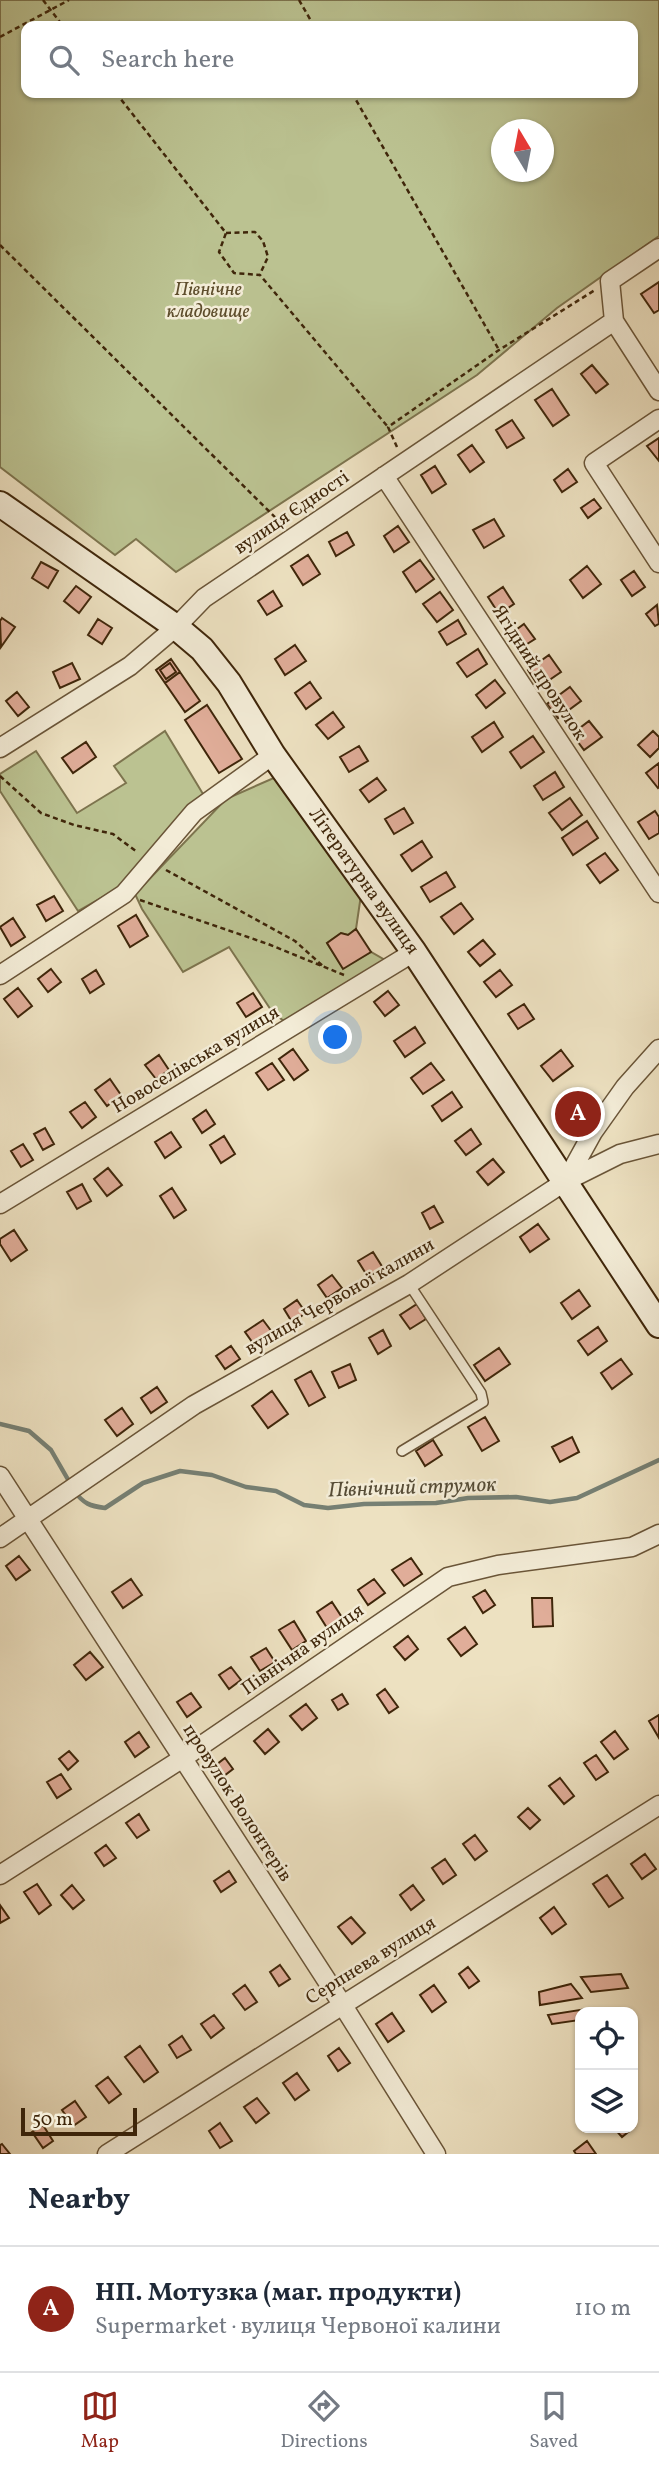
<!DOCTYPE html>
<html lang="en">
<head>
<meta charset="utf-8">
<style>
	body { margin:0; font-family:Vollkorn,serif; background:#f2f2f3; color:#1f2937 }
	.controls { position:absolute; right:21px; bottom:21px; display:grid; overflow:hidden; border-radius:14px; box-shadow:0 2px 5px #0004 }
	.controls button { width:63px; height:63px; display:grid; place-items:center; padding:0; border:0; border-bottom:2px solid #e0e1e3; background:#fff; color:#1f2937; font:35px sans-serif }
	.compass { position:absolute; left:491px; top:119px; width:63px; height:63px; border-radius:50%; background:#fff; box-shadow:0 2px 5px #0004; rotate:350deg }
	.scale { position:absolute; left:21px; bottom:18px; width:116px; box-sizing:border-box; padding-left:7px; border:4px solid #3f260a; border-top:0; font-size:19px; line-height:24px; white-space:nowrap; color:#3f260a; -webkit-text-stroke:5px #f3ecd7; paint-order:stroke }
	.you { position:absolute; left:336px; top:1038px; width:24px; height:24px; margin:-18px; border:5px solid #fff; border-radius:50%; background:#1a73e8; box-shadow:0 0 0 10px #1a73e833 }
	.badge { display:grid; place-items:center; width:46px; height:46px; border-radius:50%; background:#8f2418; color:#fff; font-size:23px; font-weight:700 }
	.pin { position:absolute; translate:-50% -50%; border:4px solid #fff; box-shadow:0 2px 7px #0006 }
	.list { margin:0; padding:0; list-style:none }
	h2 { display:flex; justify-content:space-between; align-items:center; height:91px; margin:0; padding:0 28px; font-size:30px }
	h2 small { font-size:23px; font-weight:400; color:#747a83 }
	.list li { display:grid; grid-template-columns:46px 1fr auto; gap:21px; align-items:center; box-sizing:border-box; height:126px; padding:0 28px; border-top:2px solid #e0e1e3 }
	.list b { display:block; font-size:26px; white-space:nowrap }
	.list p { margin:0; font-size:23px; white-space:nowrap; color:#747a83 }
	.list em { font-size:23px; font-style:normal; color:#747a83 }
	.icon { flex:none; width:38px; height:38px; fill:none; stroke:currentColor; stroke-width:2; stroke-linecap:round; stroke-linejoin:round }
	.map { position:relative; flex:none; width:659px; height:2154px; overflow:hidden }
	.search { position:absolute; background:#fff; box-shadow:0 2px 5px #0004; left:21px; right:21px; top:21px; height:77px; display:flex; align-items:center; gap:18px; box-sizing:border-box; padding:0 24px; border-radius:14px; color:#747a83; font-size:26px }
	.sheet { height:217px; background:#fff }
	nav { display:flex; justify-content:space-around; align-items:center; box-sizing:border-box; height:98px; border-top:2px solid #e0e1e3; background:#fff; font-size:19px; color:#747a83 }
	nav a { display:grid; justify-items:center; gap:4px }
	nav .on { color:#8f2418 }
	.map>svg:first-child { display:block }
	.green { fill:#bbc291; stroke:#7d744e; stroke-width:2; fill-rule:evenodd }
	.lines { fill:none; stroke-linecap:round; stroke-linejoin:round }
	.stream { stroke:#768074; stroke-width:4.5 }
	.building { fill:#e0ad99; stroke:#3f260a; stroke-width:2 }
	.lane-casing { stroke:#6a5538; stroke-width:12 }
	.street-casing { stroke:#6a5538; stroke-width:21 }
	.secondary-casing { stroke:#3f260a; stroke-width:28 }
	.path { stroke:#3f260a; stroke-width:2.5; stroke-dasharray:5 3.5; stroke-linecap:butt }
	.lane { stroke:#f3ecd7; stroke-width:9 }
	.street { stroke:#f3ecd7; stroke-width:18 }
	.secondary { stroke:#f3ecd7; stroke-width:24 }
	.labels { text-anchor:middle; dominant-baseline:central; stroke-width:5; stroke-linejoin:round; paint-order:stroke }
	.park-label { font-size:19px; font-style:italic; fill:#5e4d2c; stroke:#f3ecd7 }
	.street-label { font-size:19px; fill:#3f260a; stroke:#f3ecd7 }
	.water-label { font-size:21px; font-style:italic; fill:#564c36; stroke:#f3ecd7 }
</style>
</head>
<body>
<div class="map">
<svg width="659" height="2154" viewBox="0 0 659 2154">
	<rect width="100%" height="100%" fill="#ede1c1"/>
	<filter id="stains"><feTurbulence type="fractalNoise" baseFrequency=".00286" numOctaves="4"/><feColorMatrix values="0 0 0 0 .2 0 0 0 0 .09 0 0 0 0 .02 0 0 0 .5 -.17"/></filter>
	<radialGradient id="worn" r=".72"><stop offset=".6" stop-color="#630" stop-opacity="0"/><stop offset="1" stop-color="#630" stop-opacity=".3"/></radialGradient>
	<path class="green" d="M0,0H659V236L557,308L477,375L176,572L136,539L115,555L0,467ZM26,26H633V93H26ZM502,130H544V172H502Z
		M165,731L203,794L189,806L122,886L78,911L0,791V774L36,751L77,813L126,783L114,766Z
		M276,777L361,895L356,929L348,935L341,933L327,943L343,968L371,952L385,960L284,1021L273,1013L229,947L183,972L142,909L135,894L226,799Z"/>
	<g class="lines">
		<path class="stream" d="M0,1424L29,1431L51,1450L70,1483
			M74,1491C84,1504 90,1506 105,1508L143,1483L180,1471L212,1475L246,1487L276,1491L304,1505L328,1508L364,1504L436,1503L468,1498L516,1497L550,1502L577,1498L659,1460"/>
	</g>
	<path class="building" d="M659,282V310L654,313L641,294Z
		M592,365L608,384L596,393L581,374Z
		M552,389L569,415L553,426L535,400Z
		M512,420L524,438L507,448L496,430Z
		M659,438V461L647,446Z
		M472,445L484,462L470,472L458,455Z
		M435,466L446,484L432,493L421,475Z
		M568,469L577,482L562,492L554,480Z
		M594,499L601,508L588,518L581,508Z
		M494,519L504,536L484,548L473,530Z
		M398,526L409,542L394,552L384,536Z
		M347,532L354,545L336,556L329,542Z
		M308,555L320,574L303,585L291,566Z
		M420,560L434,579L416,592L403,572Z
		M41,562L58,571L48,588L32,578Z
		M587,566L601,584L583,598L570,580Z
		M634,571L645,587L632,596L621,580Z
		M76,586L91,597L79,613L64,601Z
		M503,587L514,604L499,614L488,597Z
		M273,591L282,606L267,615L258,601Z
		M440,592L453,610L437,622L423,604Z
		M657,605L659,624L655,626L646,614Z
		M2,618L15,627L1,647L0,621Z
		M98,619L112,628L102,644L88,635Z
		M458,620L466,634L447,645L439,632Z
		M524,624L535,639L519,649L509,635Z
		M295,645L306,661L285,675L275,659Z
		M478,649L487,664L467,677L457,663Z
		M549,655L561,672L539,687L528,670Z
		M171,659L180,672L165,683L156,670Z
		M72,663L80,679L60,688L53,672Z
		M170,663L176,672L166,679L160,670Z
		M180,672L200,701L185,712L165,683Z
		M495,680L505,693L486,708L476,695Z
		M310,682L321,698L306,709L295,693Z
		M570,687L581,701L558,718L547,704Z
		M17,692L29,707L18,716L6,701Z
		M207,705L242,759L219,773L185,720Z
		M333,712L344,727L328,739L316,725Z
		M589,721L602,737L584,750L572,734Z
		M494,722L503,737L482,752L472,737Z
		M653,731L659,737V748L650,757L638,745Z
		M533,736L544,752L521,768L510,752Z
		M86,742L96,757L73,773L62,758Z
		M359,746L368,761L349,772L340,757Z
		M659,763V787L658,788L646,773Z
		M555,772L564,787L543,800L534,786Z
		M377,778L386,790L369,802L360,790Z
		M570,798L582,815L562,830L549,813Z
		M404,808L413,823L394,834L385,819Z
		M655,811L659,817V833L649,839L638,822Z
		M587,821L598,838L573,855L562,838Z
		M422,841L432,857L412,871L401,855Z
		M605,853L618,870L600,883L587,865Z
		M446,872L455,887L430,902L421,887Z
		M54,896L63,911L46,921L37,905Z
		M461,903L473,919L454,934L441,917Z
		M136,915L148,936L130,947L118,926Z
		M13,918L25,937L11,946L0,927Z
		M356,929L371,952L343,969L327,943L341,933L348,935Z
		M483,940L495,954L480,966L468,952Z
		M51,969L61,982L48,992L38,979Z
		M96,970L104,984L90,993L82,979Z
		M500,970L512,985L496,997L484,982Z
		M18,988L32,1006L18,1017L4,999Z
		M388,991L399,1005L385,1016L374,1002Z
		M253,993L262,1007L246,1017L237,1003Z
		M524,1004L534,1019L518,1029L508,1014Z
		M415,1027L425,1043L405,1057L394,1041Z
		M293,1049L308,1070L294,1080L279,1059Z
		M561,1050L573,1066L553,1081L541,1066Z
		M159,1055L169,1070L156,1079L145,1065Z
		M272,1063L284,1080L268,1090L256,1073Z
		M431,1063L444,1080L423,1094L411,1078Z
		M110,1079L121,1095L107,1106L95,1090Z
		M452,1092L462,1107L442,1121L432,1106Z
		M85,1102L96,1117L82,1128L70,1112Z
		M206,1110L215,1124L202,1133L193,1119Z
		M45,1128L54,1144L43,1150L34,1134Z
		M471,1129L481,1144L466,1155L455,1141Z
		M171,1132L181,1147L165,1158L155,1142Z
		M224,1136L235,1154L221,1163L210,1145Z
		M23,1144L33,1160L21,1167L11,1151Z
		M493,1159L504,1172L488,1185L477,1172Z
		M108,1168L122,1185L107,1196L94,1179Z
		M82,1184L91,1201L77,1209L67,1192Z
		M172,1188L186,1210L174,1218L160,1196Z
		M434,1206L443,1222L430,1229L422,1213Z
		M538,1224L549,1239L530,1252L520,1237Z
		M14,1230L27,1250L11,1261L0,1244V1239Z
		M373,1252L383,1268L368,1277L358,1261Z
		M332,1275L342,1288L327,1298L318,1285Z
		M579,1290L590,1306L572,1319L561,1303Z
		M297,1300L306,1313L292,1322L284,1309Z
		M417,1304L426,1319L410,1329L400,1315Z
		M263,1320L275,1336L257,1349L245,1332Z
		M598,1327L607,1341L588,1355L578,1341Z
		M383,1330L391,1346L378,1354L369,1338Z
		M231,1346L240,1359L225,1369L216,1356Z
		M499,1348L510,1364L485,1381L474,1365Z
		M621,1359L632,1374L612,1389L601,1373Z
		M350,1364L356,1380L339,1388L332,1372Z
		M311,1371L325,1397L309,1406L295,1380Z
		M157,1387L167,1402L151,1413L141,1398Z
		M272,1391L288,1414L268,1428L252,1406Z
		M122,1408L133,1424L117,1436L105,1420Z
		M485,1417L499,1441L482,1451L468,1427Z
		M572,1437L579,1452L560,1462L552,1447Z
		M433,1440L442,1455L425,1466L416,1451Z
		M19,1556L30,1570L16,1580L6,1566Z
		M411,1558L422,1574L404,1586L392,1570Z
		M131,1579L142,1595L123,1608L112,1592Z
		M374,1579L385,1593L368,1605L358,1590Z
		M485,1590L495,1605L483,1613L473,1597Z
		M532,1598H552L553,1626L533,1627Z
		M332,1602L343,1619L327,1628L317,1612Z
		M294,1621L306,1641L292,1650L279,1630Z
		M465,1627L477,1644L461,1656L448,1639Z
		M408,1636L418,1649L405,1660L394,1647Z
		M266,1648L275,1662L260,1671L251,1657Z
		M90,1652L103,1667L86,1680L74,1665Z
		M231,1667L241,1680L229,1689L219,1675Z
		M385,1689L398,1707L389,1713L377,1695Z
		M191,1693L201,1707L187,1717L177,1702Z
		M342,1694L348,1704L338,1710L332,1700Z
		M306,1704L317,1718L302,1730L290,1716Z
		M659,1715V1738L649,1721Z
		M268,1729L279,1742L265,1754L254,1741Z
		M615,1731L628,1749L614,1759L601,1742Z
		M139,1732L149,1747L135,1757L125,1742Z
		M69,1751L78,1761L68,1770L59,1759Z
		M596,1755L608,1772L596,1780L584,1763Z
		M225,1758L233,1769L220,1779L212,1768Z
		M61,1774L71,1789L57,1798L47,1782Z
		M560,1778L574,1796L564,1804L549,1786Z
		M528,1808L540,1820L530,1829L518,1817Z
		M139,1814L149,1830L137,1838L126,1823Z
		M475,1835L487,1851L475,1860L463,1844Z
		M106,1845L116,1858L104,1866L95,1853Z
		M645,1854L656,1869L642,1879L631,1864Z
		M445,1859L456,1875L443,1884L432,1868Z
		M229,1871L236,1882L221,1892L214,1881Z
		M607,1875L623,1898L609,1907L593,1884Z
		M37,1884L51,1905L39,1914L24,1892Z
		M72,1885L84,1900L73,1909L61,1895Z
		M413,1885L424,1900L411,1910L400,1895Z
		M0,1905L9,1918L0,1923Z
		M554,1907L566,1924L552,1934L540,1918Z
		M351,1917L365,1933L352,1944L338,1927Z
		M280,1965L290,1979L279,1986L270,1972Z
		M468,1967L479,1981L469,1988L459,1974Z
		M621,1974L628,1988L591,1992L581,1977Z
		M571,1984L582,1998L540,2005L539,1992Z
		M245,1985L257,2002L245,2010L233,1994Z
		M434,1985L446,2002L432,2012L420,1995Z
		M586,2009L587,2012H580V2020L552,2024L548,2015Z
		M392,2013L404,2031L388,2042L376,2024Z
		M214,2015L224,2028L211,2038L201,2024Z
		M182,2036L191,2050L177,2058L169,2045Z
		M140,2046L158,2072L144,2082L125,2057Z
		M339,2048L350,2063L338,2071L328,2056Z
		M297,2073L309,2090L295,2100L283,2083Z
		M108,2077L121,2094L109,2103L96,2086Z
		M257,2098L269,2113L256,2123L244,2107Z
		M75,2101L86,2117L73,2126L62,2110Z
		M220,2123L232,2141L220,2148L209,2131Z
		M43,2125L53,2141L43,2148L32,2132Z
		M614,2128H633L622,2137Z
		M587,2141L596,2154H576L574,2151Z
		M2,2144L10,2154H0V2145Z"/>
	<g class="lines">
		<defs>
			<path id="lane" d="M402,1451L483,1402L481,1393L409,1284"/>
			<path id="street" d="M659,248L610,281L614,321L659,391
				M659,419L594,463L659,563
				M384,476L659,893
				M0,748L130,666L176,627L204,598L614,321
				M0,975L124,894L194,812L273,755
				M566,1181L620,1154L659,1144
				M0,1204L414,952
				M0,1476L342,2004L436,2154
				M0,1538L194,1405L409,1284L566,1181L593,1132L625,1087L659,1049
				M0,1875L183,1758L448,1577L498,1565L632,1547L659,1534
				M107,2154L659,1805"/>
			<g id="secondary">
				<path id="s1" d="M0,504L176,627L202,649L229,683L273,755L414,952L659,1325"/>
			</g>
		</defs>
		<use href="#lane" class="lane-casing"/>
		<use href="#street" class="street-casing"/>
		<use href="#secondary" class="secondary-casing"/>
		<path class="path" d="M43,0L63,26
			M299,0L314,26
			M0,37L69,0
			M116,93L226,233L219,252L234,273L260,275L388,427
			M352,93L499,350
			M226,233L255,232L263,241L268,257L260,274
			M0,245L284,526
			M397,447L388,427L499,350L595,290
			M0,776L41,813L74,825L113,834L137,852
			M166,870L295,941L324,967
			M140,900L268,944L344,975"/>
		<use href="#lane" class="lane"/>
		<use href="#street" class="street"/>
		<use href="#secondary" class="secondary"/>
	</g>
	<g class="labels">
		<g class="park-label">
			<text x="208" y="290">Північне<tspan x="208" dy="22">кладовище</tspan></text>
		</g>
		<g class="street-label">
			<text transform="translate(292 513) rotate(-34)">вулиця Єдності</text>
			<text transform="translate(539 673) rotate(57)">Ягідний провулок</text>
			<text stroke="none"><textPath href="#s1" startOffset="532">Літературна вулиця</textPath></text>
			<text transform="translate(196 1060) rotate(-31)">Новоселівська вулиця</text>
			<text transform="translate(340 1297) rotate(-30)">вулиця Червоної калини</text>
			<text transform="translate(303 1650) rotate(-35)">Північна вулиця</text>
			<text transform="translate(237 1803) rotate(57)">провулок Волонтерів</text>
			<text transform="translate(371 1961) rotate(-32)">Серпнева вулиця</text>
		</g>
		<g class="water-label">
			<text transform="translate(412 1488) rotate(-2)">Північний струмок</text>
		</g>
	</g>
	<rect width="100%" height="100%" filter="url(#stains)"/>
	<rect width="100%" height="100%" fill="url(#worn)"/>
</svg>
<div class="controls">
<button><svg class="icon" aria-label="locate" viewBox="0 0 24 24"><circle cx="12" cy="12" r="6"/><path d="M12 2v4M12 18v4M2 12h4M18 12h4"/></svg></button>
<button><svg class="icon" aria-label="layers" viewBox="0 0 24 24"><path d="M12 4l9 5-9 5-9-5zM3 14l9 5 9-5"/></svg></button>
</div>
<svg class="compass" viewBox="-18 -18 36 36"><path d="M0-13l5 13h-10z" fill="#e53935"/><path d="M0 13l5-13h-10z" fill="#747a83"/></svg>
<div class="scale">50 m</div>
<div class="you"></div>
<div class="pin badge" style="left:578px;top:1114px">A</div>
<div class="search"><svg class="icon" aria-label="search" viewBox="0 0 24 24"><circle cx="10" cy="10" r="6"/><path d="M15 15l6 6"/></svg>Search here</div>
</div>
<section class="sheet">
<h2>Nearby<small></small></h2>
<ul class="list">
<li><span class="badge">A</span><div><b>НП. Мотузка (маг. продукти)</b><p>Supermarket · вулиця Червоної калини</p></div><em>110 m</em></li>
</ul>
</section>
<nav>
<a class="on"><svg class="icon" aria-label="map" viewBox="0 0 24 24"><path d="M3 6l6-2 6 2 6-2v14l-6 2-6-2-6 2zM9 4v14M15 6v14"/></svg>Map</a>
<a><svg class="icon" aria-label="directions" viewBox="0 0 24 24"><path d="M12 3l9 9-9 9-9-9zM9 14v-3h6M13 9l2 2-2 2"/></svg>Directions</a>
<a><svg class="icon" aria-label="saved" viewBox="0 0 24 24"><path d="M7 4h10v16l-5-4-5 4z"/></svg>Saved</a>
</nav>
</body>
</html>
